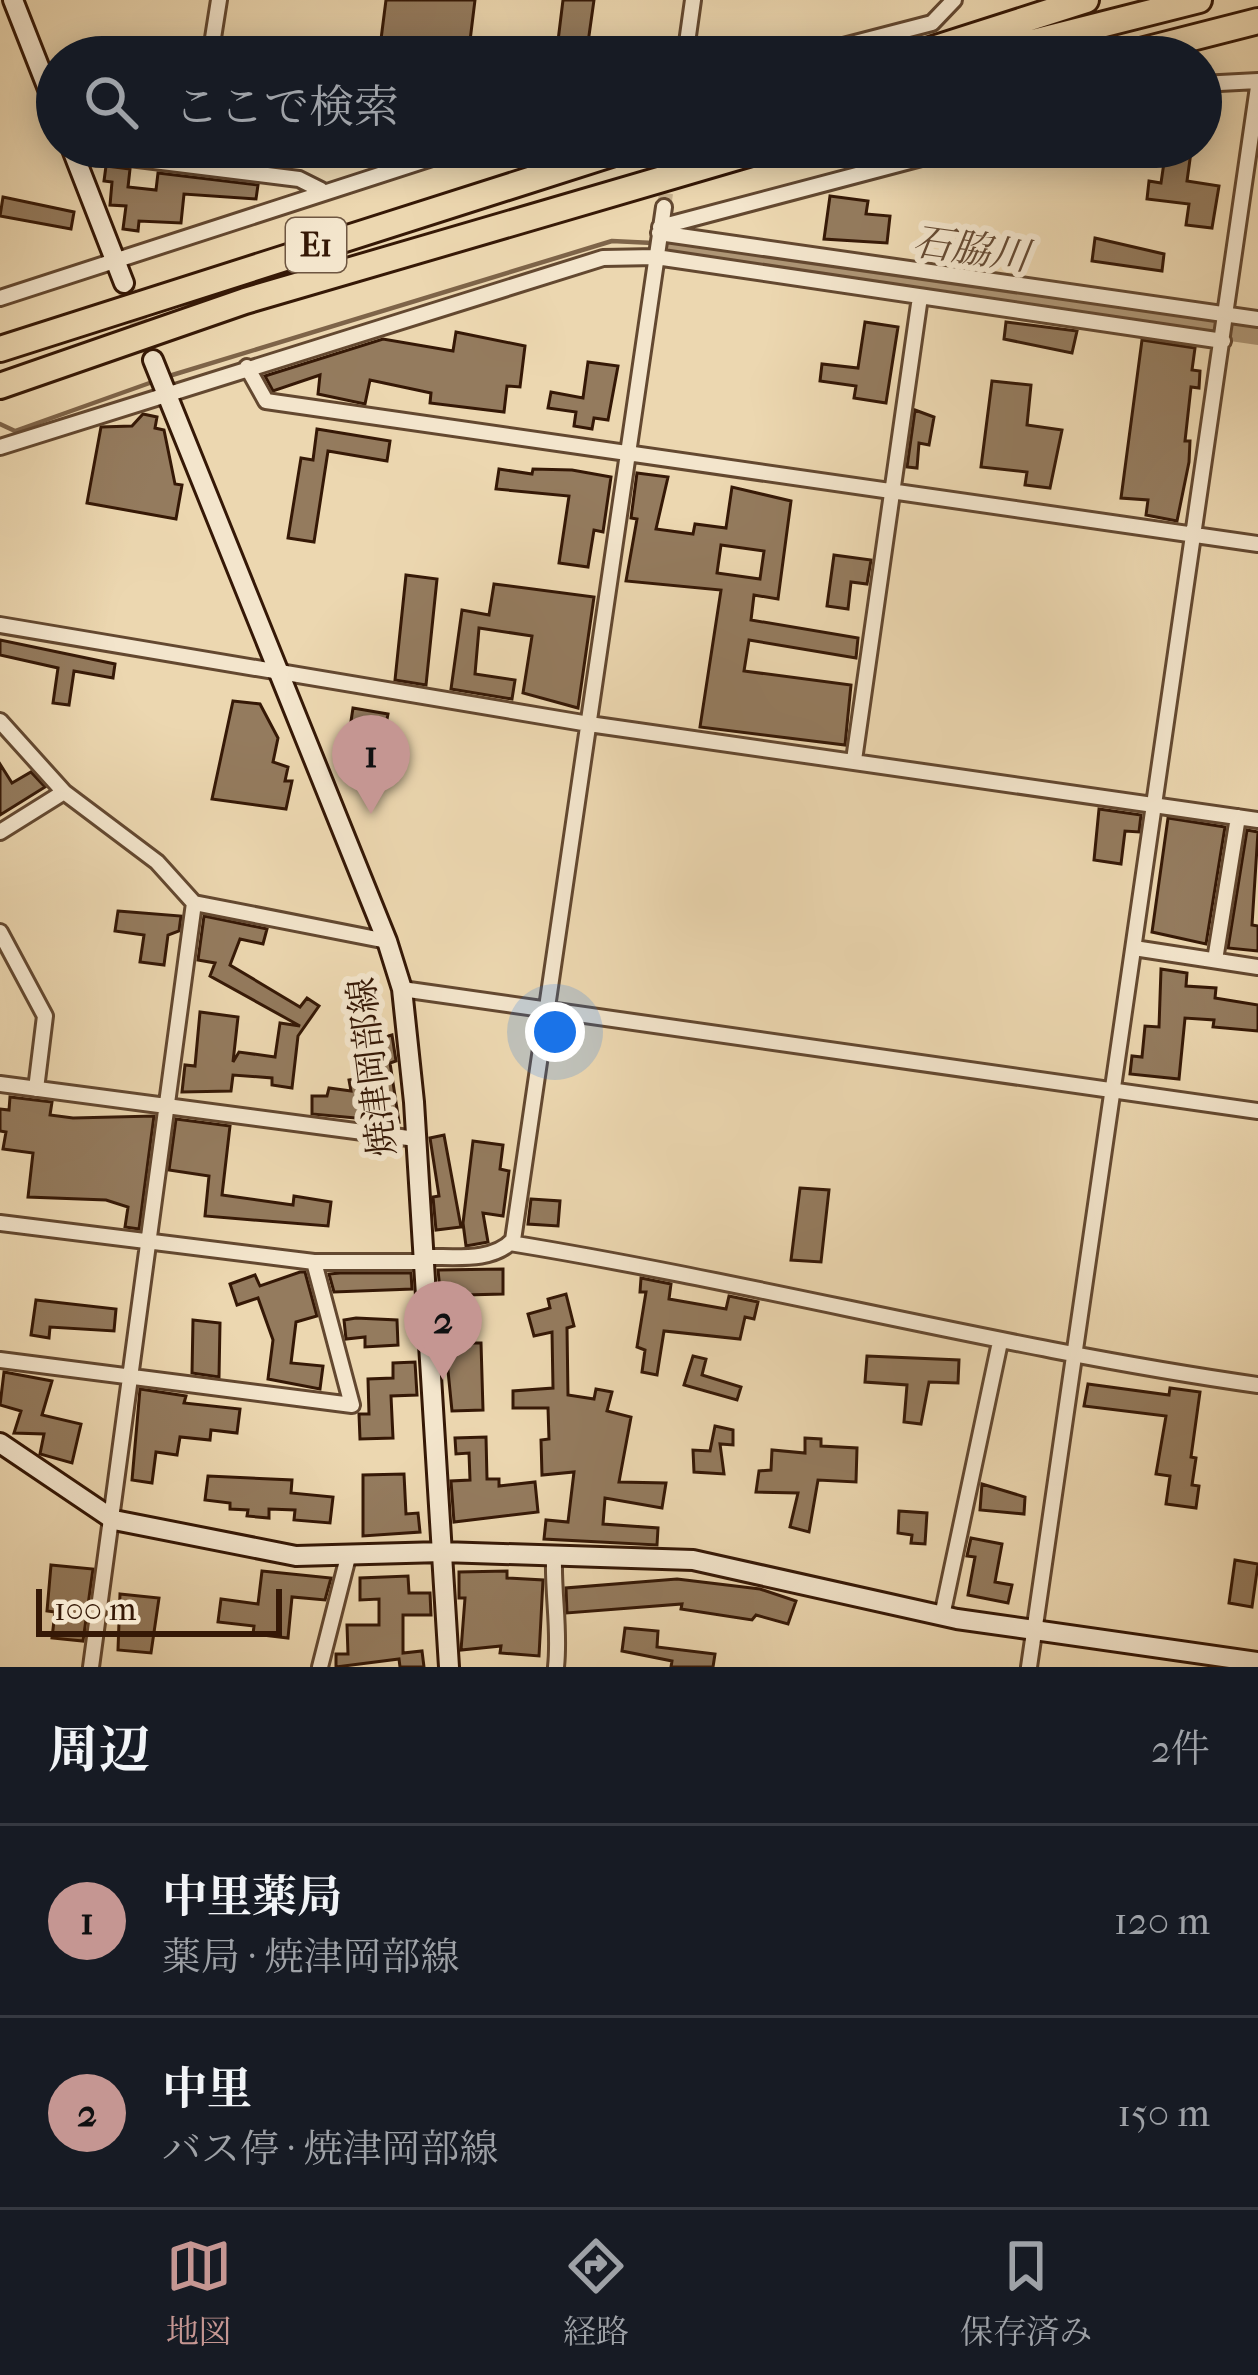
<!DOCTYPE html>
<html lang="ja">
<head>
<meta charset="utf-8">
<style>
	body { margin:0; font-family:"IM FELL French Canon","Noto Serif JP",serif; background:#242831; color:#f1f3f6 }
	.scale { position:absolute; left:36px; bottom:30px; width:246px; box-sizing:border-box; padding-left:12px; border:6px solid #351806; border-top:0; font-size:33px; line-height:42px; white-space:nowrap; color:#351806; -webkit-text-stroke:9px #f3e5cc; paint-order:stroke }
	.you { position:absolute; left:555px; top:1032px; width:42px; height:42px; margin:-30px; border:9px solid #fff; border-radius:50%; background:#1a73e8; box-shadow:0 0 0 18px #1a73e833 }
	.badge { display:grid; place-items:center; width:78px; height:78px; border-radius:50%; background:#c59692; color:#111; font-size:39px; font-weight:700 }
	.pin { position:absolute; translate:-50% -99px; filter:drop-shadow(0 3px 6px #0008) }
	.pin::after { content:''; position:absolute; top:63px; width:42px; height:36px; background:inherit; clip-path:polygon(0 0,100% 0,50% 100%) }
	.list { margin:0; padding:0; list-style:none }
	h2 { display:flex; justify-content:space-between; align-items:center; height:156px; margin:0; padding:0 48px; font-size:51px }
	h2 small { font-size:39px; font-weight:400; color:#9ea1a6 }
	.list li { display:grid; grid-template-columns:78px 1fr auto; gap:36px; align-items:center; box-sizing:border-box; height:192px; padding:0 48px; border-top:3px solid #363941 }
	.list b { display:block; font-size:45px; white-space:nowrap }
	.list p { margin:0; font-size:39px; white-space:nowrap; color:#9ea1a6 }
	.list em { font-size:39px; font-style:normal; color:#9ea1a6 }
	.icon { flex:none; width:66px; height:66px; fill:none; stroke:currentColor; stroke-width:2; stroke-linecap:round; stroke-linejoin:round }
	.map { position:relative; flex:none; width:1258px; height:1667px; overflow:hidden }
	.search { position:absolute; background:#171b24; box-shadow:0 6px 30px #0003; left:36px; right:36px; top:36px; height:132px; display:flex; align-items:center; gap:30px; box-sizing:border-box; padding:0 42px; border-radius:66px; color:#9ea1a6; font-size:45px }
	.sheet { height:540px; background:#171b24 }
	nav { display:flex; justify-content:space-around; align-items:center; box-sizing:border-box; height:168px; border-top:3px solid #363941; background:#171b24; font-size:33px; color:#9ea1a6 }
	nav a { display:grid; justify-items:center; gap:6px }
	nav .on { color:#c59692 }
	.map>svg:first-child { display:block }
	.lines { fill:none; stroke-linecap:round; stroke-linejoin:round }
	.stream { stroke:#7e6449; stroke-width:4.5 }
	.river { stroke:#ae9676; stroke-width:30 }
	.building { fill:#947b5e; stroke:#351806; stroke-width:3; fill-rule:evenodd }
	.street-tunnel { stroke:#c7b18e; stroke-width:14; stroke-dasharray:14 7; stroke-linecap:butt }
	.secondary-tunnel { stroke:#c7b18e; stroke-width:18; stroke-dasharray:18 9; stroke-linecap:butt }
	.street-casing { stroke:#634830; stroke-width:20 }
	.secondary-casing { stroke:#351806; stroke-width:24 }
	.highway-casing { stroke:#351806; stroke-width:30 }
	.street { stroke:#f3e5cc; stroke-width:14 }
	.secondary { stroke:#f3e5cc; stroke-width:18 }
	.highway { stroke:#ecd7b0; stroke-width:24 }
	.labels { text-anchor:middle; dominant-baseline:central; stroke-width:12; stroke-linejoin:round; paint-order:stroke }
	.shield { fill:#f3e5cc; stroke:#6e5641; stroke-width:3 }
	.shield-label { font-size:33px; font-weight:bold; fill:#351806 }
	.street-label { font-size:36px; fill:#351806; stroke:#f3e5cc }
	.water-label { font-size:39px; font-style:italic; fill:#654a33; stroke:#f3e5cc }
</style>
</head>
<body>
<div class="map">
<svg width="1258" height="1667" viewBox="0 0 1258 1667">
	<rect width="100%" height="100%" fill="#ecd7b0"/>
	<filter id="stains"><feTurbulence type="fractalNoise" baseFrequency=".00167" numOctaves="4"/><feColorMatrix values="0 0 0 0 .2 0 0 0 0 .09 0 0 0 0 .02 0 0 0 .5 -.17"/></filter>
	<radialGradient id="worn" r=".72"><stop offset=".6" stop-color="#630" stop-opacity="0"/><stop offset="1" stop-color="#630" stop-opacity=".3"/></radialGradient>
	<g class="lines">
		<path class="stream" d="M169,376L612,241L653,243
			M0,424L15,431L158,380"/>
		<path class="river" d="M672,245L1258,330"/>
	</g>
	<path class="building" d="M386,0H475L468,57L380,47Z
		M563,0H594L586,57H556Z
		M1166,149L1191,152L1187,181L1219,186L1212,228L1186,225L1189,204L1147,199L1149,181L1161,183Z
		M106,166L130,169L128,187L156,190L158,173L258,185L256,199L184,194L181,223L139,221L138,231L123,229L126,206L110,205L112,182L104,181Z
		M830,196L868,201L866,214L890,216L887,243L824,239Z
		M3,197L74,212L71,229L0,216Z
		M1095,238L1164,254L1162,271L1092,261Z
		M865,322L898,327L886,403L854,398L856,386L820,381L822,364L858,368Z
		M1006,322L1077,331L1072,353L1004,339Z
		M456,332L525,346L520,387L507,386L504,412L430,403L431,393L370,380L365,404L318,394L320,375L273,391L265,376L383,339L453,351Z
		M1142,340L1195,348L1192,370L1200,371L1199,388L1191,387L1185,441H1190L1189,462L1177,521L1146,515L1148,500L1121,498Z
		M588,362L618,366L608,420L594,418L592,429L574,426L576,412L548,408L551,392L583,398Z
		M992,381L1031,385L1027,425L1062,430L1050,488L1025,485L1027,472L981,467Z
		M915,410L934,417L929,445L919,443L917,468L907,467Z
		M143,414L157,417L155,428L164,430L175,484L182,485L176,519L87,503L101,427L132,426Z
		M317,429L390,441L387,461L328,451L314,542L288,538L301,458L313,460Z
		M499,469L532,474L533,469L572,470L611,477L603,532L594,530L588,567L559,563L569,496L496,489Z
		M637,473L668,477L656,529L693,534L695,524L726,528L732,487L791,501L778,599L754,595L751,620L858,638L856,658L749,640L744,671L851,685L845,745L700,727L721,590L626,581L637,519L631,518ZM721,545L764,551L760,579L717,573Z
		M834,555L871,560L867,584L851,582L848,609L827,606Z
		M406,575L437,579L426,685L395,680Z
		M494,584L594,597L578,708L523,693L532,636L479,628L475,674L515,680L512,699L451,689L462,610L489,615Z
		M0,640L115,664L113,678L74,671L69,705L53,703L58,668L0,655Z
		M233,701L260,704L278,738L273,762L288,767L285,781H292L286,809L212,799Z
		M353,708L388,714L382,745L348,741Z
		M0,764L12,783L31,772L45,787L0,815Z
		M1099,809L1141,815L1139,832L1125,831L1121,864L1094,860Z
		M1168,818L1225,827L1206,944L1152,932Z
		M1247,830L1258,832L1252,925L1258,926V951L1228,948Z
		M118,911L181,916L179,931L168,935L164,965L140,962L144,935L115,931Z
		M204,916L267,929L263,944L240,939L230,965L300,1007L307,998L319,1006L298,1036L292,1088L272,1085V1078L233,1075L231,1091L182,1092L185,1065L195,1066L200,1012L238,1017L233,1062L239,1052L275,1057L280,1023L300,1026L210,976L215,963L198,960Z
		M1161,969L1187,973L1186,986L1216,988L1215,998L1258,1005V1031L1213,1027L1214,1020L1185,1018L1179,1079L1130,1074L1132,1056L1142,1057L1145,1026L1159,1027Z
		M392,1035L396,1061L390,1063L399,1122L312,1114V1096H327L329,1088L351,1091L349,1080L379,1075L368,1042Z
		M10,1097L52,1102L50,1115L73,1118L154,1116L139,1229L125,1227L128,1207L106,1200L28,1197L33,1153L3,1149L6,1132L0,1131V1109L9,1110Z
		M176,1119L230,1126L222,1195L293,1205L294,1196L331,1202L328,1226L205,1216L209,1176L169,1170Z
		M444,1135L461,1227L436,1230L433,1197L439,1196L430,1138Z
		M473,1141L503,1145L500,1169L509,1171L503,1216L483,1213L488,1242L466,1246L463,1223Z
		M800,1188L829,1190L821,1262L791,1260Z
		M531,1199L560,1201L558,1226L528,1224Z
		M503,1269V1294L465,1295L466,1343H481L483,1410L452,1411L438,1270Z
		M300,1272H305L317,1316L296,1322L291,1363L323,1366L320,1389L268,1379L273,1340L258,1298L237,1305L230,1284L255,1275L260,1286Z
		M340,1273H411L412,1289L334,1292L329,1274Z
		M641,1278L671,1284L669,1299L726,1309L729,1296L758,1302L754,1319L745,1317L740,1339L664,1331L657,1375L642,1372L645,1350L637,1347L646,1292H640Z
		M566,1294L574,1326L567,1328L568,1395L594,1399L596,1389L612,1392L607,1411L631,1417L619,1482L666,1483L662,1508L605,1498L603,1524L658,1528L657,1545L544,1539L546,1520L568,1522L574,1472L542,1475L541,1440L549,1439L548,1408H513V1391L553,1388L552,1332L534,1336L528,1314L550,1308L548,1299Z
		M36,1300L116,1309L114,1331L50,1327L49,1338L31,1335Z
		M356,1318L397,1320L398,1345L365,1347V1337L346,1339L344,1320Z
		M193,1320L220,1323L219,1377L192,1373Z
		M693,1356L706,1359L702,1375L741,1387L737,1400L684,1385Z
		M867,1356L959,1360L958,1383L929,1382L921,1424L904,1422L907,1385L865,1382Z
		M415,1362L417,1395L391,1396L393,1438L360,1439L359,1414H369L368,1379L393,1378V1363Z
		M4,1372L52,1381L42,1415L81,1424L72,1463L40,1454L44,1434L14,1433L21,1411L0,1405Z
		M1088,1384L1169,1395L1170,1388L1200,1392L1191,1457L1196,1458L1192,1485L1199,1486L1196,1508L1166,1504L1170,1476L1156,1474L1166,1416L1084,1406Z
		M140,1389L186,1396L184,1403L240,1409L237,1433L211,1430L210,1440L180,1437L177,1455L156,1452L152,1483L132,1480Z
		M715,1426L733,1430V1445L720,1444L724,1474L694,1472L693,1450L710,1451Z
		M486,1437L487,1479H499V1486L535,1482L538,1512L454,1522L451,1481L470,1480L469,1453L456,1454L455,1438Z
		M805,1438L821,1439V1446L857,1448L856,1482L818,1480L809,1532L790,1527L798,1493L756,1492L759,1471L771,1470L772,1450L805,1453Z
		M404,1474L406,1514L418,1513L420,1532L363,1536V1475Z
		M208,1476L292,1480L291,1493L333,1497L330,1523L294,1520L295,1510L269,1509V1518L247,1516L248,1510L230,1509V1503L205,1500Z
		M982,1484L1025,1497L1024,1514L980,1510Z
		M899,1511L927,1513L925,1544L911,1543L912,1535L898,1533Z
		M971,1538L1002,1544L995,1582L1012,1585L1008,1603L968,1595L975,1557L967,1556Z
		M1235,1560L1258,1564L1252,1607L1229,1603Z
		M51,1565L93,1569L83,1641L52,1638L55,1612L47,1611Z
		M262,1571L331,1578L325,1600L292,1597L288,1638L253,1634L254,1626L218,1622L221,1599L258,1604Z
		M507,1571V1578L543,1580L539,1656L500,1653L501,1646L461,1650L465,1598H459V1572Z
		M408,1576L409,1593H430L431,1615H403V1653L422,1651L424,1667H400L399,1659L336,1667V1654H348L347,1625H379V1599L360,1600V1578Z
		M677,1579L760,1589L796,1601L788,1624L756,1615L752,1620L681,1609L682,1604L567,1613L566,1588Z
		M120,1594L159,1598L151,1653L118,1650Z
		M625,1628L658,1631L657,1647L715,1654L713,1667H671L672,1661L622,1651Z"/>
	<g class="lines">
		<path class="street-tunnel" d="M664,207L673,147"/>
		<path class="secondary-tunnel" d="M124,283L153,360"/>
		<defs>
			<path id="street" d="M210,57L219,0
				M685,57L693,0
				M801,57L932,23L954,0
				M1201,84L1258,81
				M73,151L299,179L321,190
				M660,227L963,147
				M659,233L1258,319
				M0,298L466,147
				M247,367L266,401L1258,544
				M0,447L603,258L656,257L1223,341
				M0,625L589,724L1258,820
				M0,721L64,792L157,862L194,903L387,941
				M854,760L920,297
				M0,832L64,792
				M0,932L45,1016L36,1089
				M1134,948L1258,967
				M1215,960L1238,817
				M402,989L1258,1111
				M0,1084L416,1139
				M0,1223L314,1262H423
				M510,1243C761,1284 1006,1349 1258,1385
				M423,1257C452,1256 492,1263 513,1240L664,207
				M0,1360L352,1405L314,1262
				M554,1559C553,1596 560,1630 556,1667
				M942,1616L1000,1342
				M91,1667L194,903
				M320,1667L348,1557
				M1029,1667L1258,87"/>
			<path id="secondary" d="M13,0L57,112
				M71,147L124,283
				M153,360L387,941L402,989L414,1102L449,1667
				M0,1443L114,1520L296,1556L442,1552L693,1560L957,1619L1258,1662"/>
			<path id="highway" d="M908,57L1086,0
				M974,57L1199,0
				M1117,57L1258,21
				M0,349L633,147
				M0,386L245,301L772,147"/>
		</defs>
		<use href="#street" class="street-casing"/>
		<use href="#secondary" class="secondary-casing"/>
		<use href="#highway" class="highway-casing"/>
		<use href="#street" class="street"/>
		<use href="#secondary" class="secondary"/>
		<use href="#highway" class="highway"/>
	</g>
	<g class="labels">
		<rect class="shield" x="286" y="218" width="60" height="54" rx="9"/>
		<g class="shield-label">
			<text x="316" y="245">E1</text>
		</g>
		<g class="street-label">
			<text transform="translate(372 1067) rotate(-97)">焼津岡部線</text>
		</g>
		<g class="water-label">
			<text transform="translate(971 249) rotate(8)">石脇川</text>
		</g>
	</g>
	<rect width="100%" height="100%" filter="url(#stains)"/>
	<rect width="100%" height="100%" fill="url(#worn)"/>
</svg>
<div class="scale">100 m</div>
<div class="you"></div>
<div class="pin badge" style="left:371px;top:814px">1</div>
<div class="pin badge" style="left:443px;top:1380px">2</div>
<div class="search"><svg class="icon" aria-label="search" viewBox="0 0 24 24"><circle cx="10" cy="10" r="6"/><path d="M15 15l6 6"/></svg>ここで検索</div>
</div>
<section class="sheet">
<h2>周辺<small>2件</small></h2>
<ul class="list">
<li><span class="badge">1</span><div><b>中里薬局</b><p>薬局 · 焼津岡部線</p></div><em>120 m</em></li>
<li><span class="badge">2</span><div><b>中里</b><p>バス停 · 焼津岡部線</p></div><em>150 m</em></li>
</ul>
</section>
<nav>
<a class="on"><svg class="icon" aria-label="map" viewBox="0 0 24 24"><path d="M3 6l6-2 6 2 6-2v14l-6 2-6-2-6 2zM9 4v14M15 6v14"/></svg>地図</a>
<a><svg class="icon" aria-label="directions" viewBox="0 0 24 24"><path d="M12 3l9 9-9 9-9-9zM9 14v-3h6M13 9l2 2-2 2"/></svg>経路</a>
<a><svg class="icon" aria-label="saved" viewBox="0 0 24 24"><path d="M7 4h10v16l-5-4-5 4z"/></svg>保存済み</a>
</nav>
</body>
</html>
